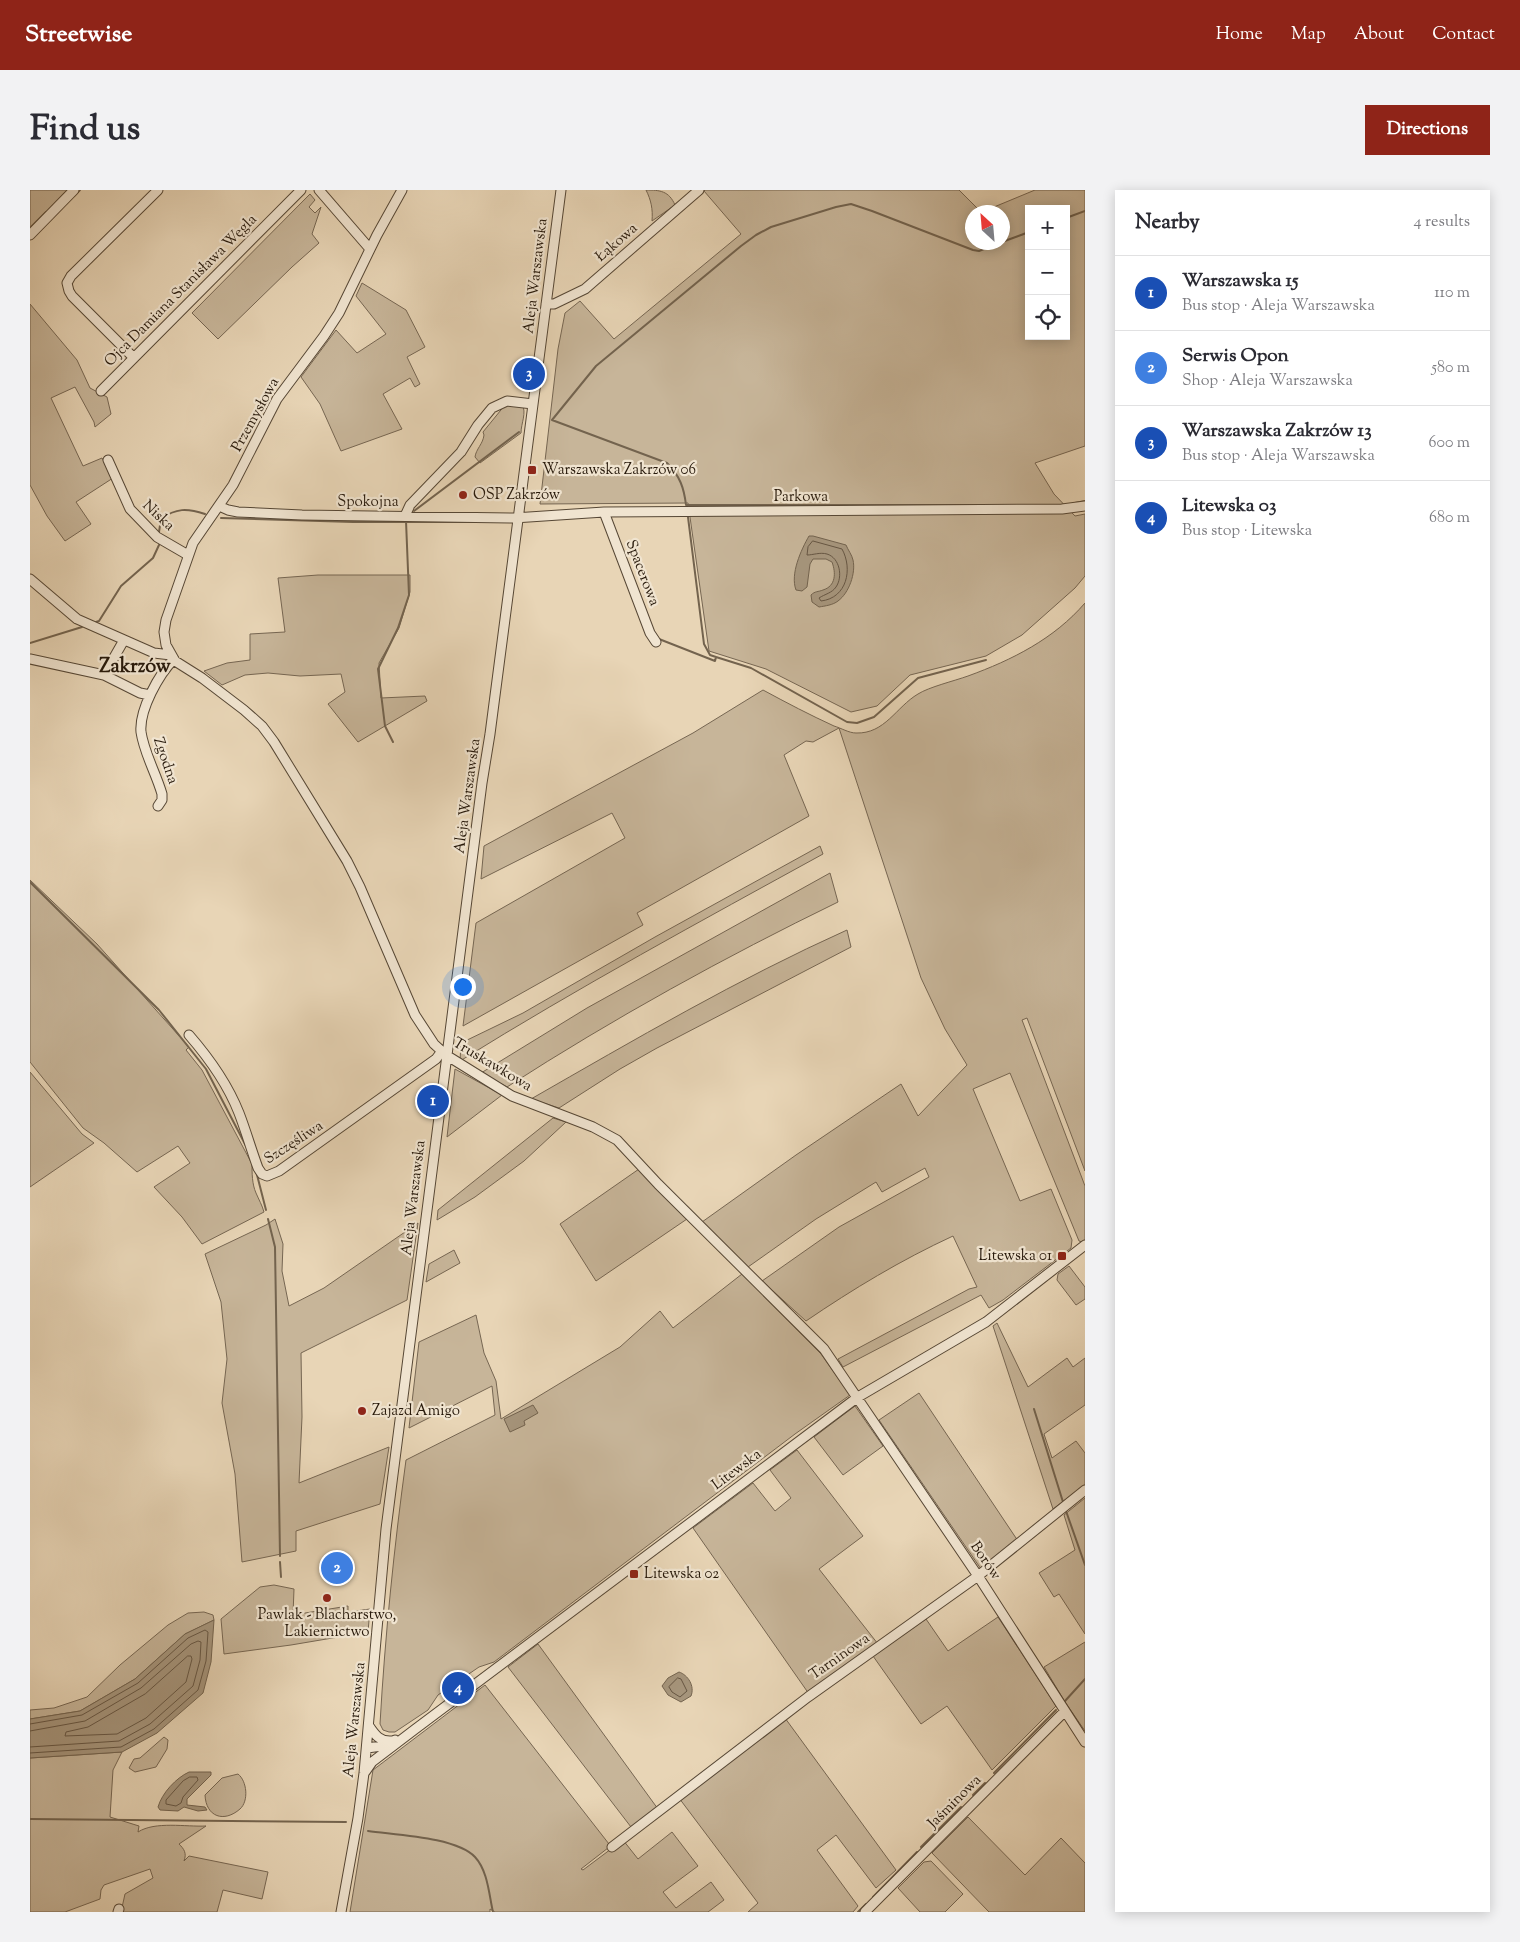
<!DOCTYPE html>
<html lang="en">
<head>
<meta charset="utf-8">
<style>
	body { margin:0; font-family:"Sorts Mill Goudy",serif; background:#f2f2f3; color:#2b2b33 }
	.controls { position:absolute; right:15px; top:15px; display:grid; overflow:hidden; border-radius:0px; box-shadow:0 2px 12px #0003 }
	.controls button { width:45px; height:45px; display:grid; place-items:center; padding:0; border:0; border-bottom:1px solid #e1e1e2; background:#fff; color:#2b2b33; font:25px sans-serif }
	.compass { position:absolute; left:935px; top:15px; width:45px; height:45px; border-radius:50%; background:#fff; box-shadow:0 2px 12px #0003; rotate:334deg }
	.you { position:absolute; left:432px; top:796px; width:18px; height:18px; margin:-12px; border:4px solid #fff; border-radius:50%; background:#1a73e8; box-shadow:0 0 0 8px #1a73e833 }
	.badge { display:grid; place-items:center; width:32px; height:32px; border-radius:50%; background:#8f2418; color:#fff; font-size:16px; font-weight:700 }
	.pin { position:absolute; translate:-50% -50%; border:2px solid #fff; box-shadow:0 1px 5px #0006 }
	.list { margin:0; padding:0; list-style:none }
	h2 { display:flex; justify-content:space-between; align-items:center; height:65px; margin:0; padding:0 20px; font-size:21px }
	h2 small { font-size:16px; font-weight:400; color:#7c7c81 }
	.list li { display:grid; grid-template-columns:32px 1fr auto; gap:15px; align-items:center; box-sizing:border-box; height:75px; padding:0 20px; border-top:1px solid #e1e1e2 }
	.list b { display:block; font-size:19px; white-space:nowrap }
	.list p { margin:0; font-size:16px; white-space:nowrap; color:#7c7c81 }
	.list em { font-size:16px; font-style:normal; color:#7c7c81 }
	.icon { flex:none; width:28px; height:28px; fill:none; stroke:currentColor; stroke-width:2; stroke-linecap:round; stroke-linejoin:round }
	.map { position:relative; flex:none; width:1055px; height:1722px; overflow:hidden; border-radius:0px }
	header { display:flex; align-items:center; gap:30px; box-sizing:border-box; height:70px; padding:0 25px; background:#8f2418; color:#fff }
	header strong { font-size:24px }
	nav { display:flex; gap:28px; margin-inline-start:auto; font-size:18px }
	.intro { display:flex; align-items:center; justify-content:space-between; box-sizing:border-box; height:120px; padding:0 30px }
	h1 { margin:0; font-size:35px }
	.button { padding:12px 22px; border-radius:0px; background:#8f2418; color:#fff; font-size:18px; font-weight:700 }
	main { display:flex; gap:30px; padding:0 30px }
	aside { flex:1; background:#fff; border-radius:0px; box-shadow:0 2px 12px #0003 }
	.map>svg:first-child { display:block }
	.green { fill:#c7b599; stroke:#766652; fill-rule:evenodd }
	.water { fill:#a6957c; stroke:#73634e }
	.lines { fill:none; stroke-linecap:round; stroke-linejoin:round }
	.shore { stroke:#665643; stroke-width:1 }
	.stream { stroke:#73634e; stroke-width:2 }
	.minor-casing { stroke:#564735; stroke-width:11 }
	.minor { stroke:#f0e4d0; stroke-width:9 }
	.poi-dot { fill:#8f2418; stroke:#f0e4d0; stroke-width:2 }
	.labels { text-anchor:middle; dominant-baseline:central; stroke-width:4.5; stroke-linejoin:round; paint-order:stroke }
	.street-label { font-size:15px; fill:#26180a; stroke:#f0e4d0 }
	.poi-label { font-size:15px; fill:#26180a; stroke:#f0e4d0; text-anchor:start }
	.district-label { font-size:20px; font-weight:bold; fill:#26180a; stroke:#f0e4d0 }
</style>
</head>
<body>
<header>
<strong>Streetwise</strong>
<nav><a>Home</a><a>Map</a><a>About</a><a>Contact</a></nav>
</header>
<div class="intro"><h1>Find us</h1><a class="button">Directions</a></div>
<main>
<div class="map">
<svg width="1055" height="1722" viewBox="0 0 1055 1722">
	<rect width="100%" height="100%" fill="#e8d5b6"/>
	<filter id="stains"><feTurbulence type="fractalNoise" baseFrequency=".004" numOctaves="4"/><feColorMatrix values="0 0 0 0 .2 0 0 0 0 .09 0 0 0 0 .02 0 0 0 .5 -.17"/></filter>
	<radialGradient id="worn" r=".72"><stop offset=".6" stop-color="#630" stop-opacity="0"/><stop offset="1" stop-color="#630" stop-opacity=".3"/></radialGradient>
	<path class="green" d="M0,0H39L0,40Z
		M616,0C630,0 639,1 645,15L622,31C623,19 621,10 616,0Z
		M675,0H929L951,22H942V52H972V22H952L1005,0H1055V256L1005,273L1024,304L1045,326L1055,324V386L1045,398L992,445L956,466L880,485L847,516L821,522L736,479L679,461L658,313L510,314L528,159L535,123L550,111L584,149L711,44L674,1ZM999,19H1036V146H999Z
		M280,4L285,10L279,17L285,23L291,17L282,44L289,53L262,77L188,149L162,123Z
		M332,93L376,120L395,157L377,167L390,194L385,197L380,188L353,204L372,239L311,261L290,214L271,187L306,140L327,163L356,144L326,106Z
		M0,114L47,170L60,198L77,207L81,224L65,237L64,232L45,197L21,208L53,276L72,268L83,288L46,312L61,334L35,351L17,326L0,295Z
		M492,214C497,223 491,233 491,243L450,273L445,267C446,259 453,254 454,245L453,242L475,215Z
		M288,385H380V402L369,438L349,473L351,508L395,506L397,511L328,552L298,514L315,502L311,484L270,486L238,483L215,485L192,495L174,481L197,473L220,470V444L255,442L248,388Z
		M1055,413V981L997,828L992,830L1055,996V1050L1052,1052L1049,1051L980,883L943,899L990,1011L1021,999L1042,1050L1041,1058L973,1110L959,1118L951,1105L813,1177L808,1169L939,1099L947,1097L923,1046C871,1070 823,1099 776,1131L732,1091L809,1037L899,987L895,978L852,1002L846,992L786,1029L718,1077L672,1032L766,965L871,894L888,926L937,875L915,839L891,788L809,538L783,552L776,551L754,565L779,626L607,723L613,735L433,836L446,733L595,648L582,623L451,689L454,656L663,543L733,500C757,513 780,525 804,536C811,538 819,543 826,543C855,544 866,517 888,504C899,497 924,491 938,486C982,470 1024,449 1055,413Z
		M790,656L793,664C671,731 549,797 430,871L431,853L493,823L625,747Z
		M800,683L808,712C695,767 584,828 477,897L451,883L557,818Z
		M0,690L67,754L159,857L156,860L172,880L222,974C222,983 222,994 226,1003C229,1010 232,1015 234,1022L172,1054L152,1027L124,997L160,973L148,956L107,982L74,953L53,938L0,872Z
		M817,740L821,757L627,858L590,879L529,918L501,909C604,850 708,789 817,740Z
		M425,879L472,905L417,947Z
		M0,882L52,944L64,953L0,997Z
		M523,928L536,932L494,971L445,1007L407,1030L408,1020Z
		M609,979L657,1029L566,1091L530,1034Z
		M245,1029L253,1054L252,1081L259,1116L294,1098L388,1033L377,1110L271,1163L272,1227L269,1293L359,1257L350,1314L266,1341V1361L212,1372L205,1284L192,1213L197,1169L191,1112L175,1064L236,1035Z
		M424,1060L430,1073L396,1092L399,1074Z
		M1039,1076L1055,1097V1109L1046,1115L1027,1090L1028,1084Z
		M712,1084L791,1164L820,1205L765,1244L464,1472L449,1477L408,1505L398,1520L365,1542H359L353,1540L350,1534C355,1446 364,1358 376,1270L465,1225L462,1196L379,1238L389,1152L446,1125L454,1163L466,1191L471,1229L590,1157L630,1121L643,1138Z
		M967,1133L998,1197L1037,1168L1043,1177L1055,1168V1215L1014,1244L1022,1268L1046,1251L1055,1263V1295L1023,1319L963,1136Z
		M889,1203L988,1351L951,1379L849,1230Z
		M825,1216L853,1256L813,1285L784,1247Z
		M767,1260L833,1346L789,1379L848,1454L779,1504L663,1338L723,1293L745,1321L761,1308L740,1280Z
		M1055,1308V1444L1029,1404L1024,1407L1009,1383L1045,1360L1034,1325Z
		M244,1395L264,1399L263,1425L318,1416V1422L340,1419L338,1442L261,1455L194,1464L191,1429L230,1397Z
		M174,1422L183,1425L184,1430L155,1444L105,1489L50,1521L0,1529V1520L24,1518L57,1507L90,1475L138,1435L158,1423Z
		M968,1427L1026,1516L962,1580L917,1516L891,1534L843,1466L896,1429L918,1461Z
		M1055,1452V1541L1035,1512L1014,1477Z
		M508,1454L628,1619L551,1679L553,1680L593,1650L608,1669L642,1642L668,1676L633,1702L646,1718L681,1692L694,1710L678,1722H465L460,1719V1722H320L343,1580L455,1495L579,1654L601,1637L478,1477Z
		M755,1528L866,1680L846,1698L806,1645L787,1660L828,1716L823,1722H718L728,1713L649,1608Z
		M134,1547L138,1550L137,1559L126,1577L105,1582L99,1578L104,1569L110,1568Z
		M92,1562L83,1580L80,1627L109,1636L108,1642C125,1631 156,1637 176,1636L149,1654C154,1659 157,1663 154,1671L159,1666L238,1682L232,1709L193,1700L187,1722H91L95,1704L123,1688L120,1679L74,1695L71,1700L70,1709L35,1722H0V1568Z
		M208,1584C217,1591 219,1611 210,1619C194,1633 176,1627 175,1605L192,1588Z
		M938,1627L995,1685L1031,1648L1055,1673V1722H959L902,1663Z
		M901,1671L933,1704L915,1722H890L868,1698L894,1672Z"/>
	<path class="water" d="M779,346H783L816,355C818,360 822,365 823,370C826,383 819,403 808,411C803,415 795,416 789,417L782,412L781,405C785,401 788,402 793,400C806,396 806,383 802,372L796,369H783L780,374L777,397L772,401L766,400C760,384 771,360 779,346Z
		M503,1215L508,1223L494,1231L495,1235L480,1242L474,1229Z
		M184,1430L181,1472L173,1503L127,1543L92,1562L0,1568V1529L50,1521L105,1489L155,1444Z
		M649,1482C658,1485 665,1496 661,1506L651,1512L638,1505L632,1496L638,1488Z
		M159,1582H181V1585L157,1609V1615L175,1617L177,1620L168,1621L154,1617L148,1621L130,1620L128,1617C132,1603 146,1588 159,1582Z"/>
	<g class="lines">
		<path class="shore" d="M783,351L812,359C823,379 817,408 791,411L789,408C795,404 802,403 806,397C813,387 810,368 797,364C790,362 783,365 777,365L778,357Z
			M158,1466H161L162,1469L156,1492L116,1528L87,1544L35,1546L36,1542L58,1537L115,1504Z
			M648,1488L651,1489L657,1501L650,1507L642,1502L639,1497Z
			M0,1534L52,1525L108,1493L158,1448L175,1440L178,1442L176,1471L168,1500L124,1539L91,1557L0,1563
			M0,1541L55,1531L111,1498L161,1454L168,1451L171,1452L170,1470L163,1496L120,1534L89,1551L0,1557
			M160,1587H167L168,1590L153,1607L151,1613L146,1616L136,1614V1610L153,1591Z"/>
		<path class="stream" d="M44,6L50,0
			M1036,28L1055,21
			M0,38L16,22
			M972,52L949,61L943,60L842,21L821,14L806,17L741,37L726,45L711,56L566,176L522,230L637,273C650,286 654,298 656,315H1033
			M972,52L999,42
			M1045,313L1055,311
			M384,321L489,242
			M191,328L323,332H458
			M129,342L131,329C146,318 157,318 175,324
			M66,432L69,431L91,396L123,368L129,355
			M629,449L685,471L686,467L680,465L674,454L658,327
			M0,453L52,437
			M686,467L721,478L817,532L827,533L844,527L888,488L956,470
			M363,552L355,536L348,479L368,438L379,405L376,331
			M0,692L129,820L176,879L216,956
			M226,981L236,1020
			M238,1029L245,1057L250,1366
			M1004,1219L1033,1312
			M1036,1321L1055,1375
			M250,1372L251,1387
			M1035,1511L1055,1489
			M964,1583L1026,1520
			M943,1605L955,1593
			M0,1629L316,1632
			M338,1641C366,1645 426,1647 445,1667C458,1681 459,1705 463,1722
			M891,1657L931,1617
			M843,1707L887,1662
			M828,1722L836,1714"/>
		<defs>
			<path id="minor" d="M289,0L340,59
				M372,0L347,45L309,123L294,146L247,209L203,295L163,353L136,430L134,442L136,455L145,471L172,488L214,520L232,536L244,552L317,671L330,697L385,825L404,854L416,865L482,906L563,937L587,950L628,994L794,1159L948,1386L1055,1552
				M0,45L44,0
				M516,114H524L555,99L669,0
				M104,168L42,106L39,101L37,93L41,86L128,0
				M71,201L271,0
				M78,270L100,319L127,347L158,365
				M189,316L198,320L208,322L272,325L484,328L574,322L1032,319L1055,316
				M574,322L620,443L626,452
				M375,326L380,315L431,262L448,235L462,218L477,211L503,214
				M0,389L47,429L124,463L141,465
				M0,469L74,485L110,503L120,505
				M74,485L94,450
				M128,616L132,610V604C126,583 114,563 111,542C109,520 129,484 144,469
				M159,845C179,868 198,895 209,923C216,941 221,959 228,978L232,984L237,986L249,981L406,869L412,861
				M339,1536C345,1545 350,1552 362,1551
				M337,1558L352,1556L365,1550
				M335,1582L342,1572L384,1540L828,1207L956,1132L1055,1055
				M582,1657L778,1507L948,1386L1055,1300
				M88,1722L89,1719
				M311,1722L328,1628L334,1583L356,1339L452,593L460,544L531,0
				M835,1722L1035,1521"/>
		</defs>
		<use href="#minor" class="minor-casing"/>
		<use href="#minor" class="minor"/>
	</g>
	<g class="poi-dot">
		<rect x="497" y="275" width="10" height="10" rx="2.5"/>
		<circle cx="433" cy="305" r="5"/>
		<rect x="1027" y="1061" width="10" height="10" rx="2.5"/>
		<circle cx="332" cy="1221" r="5"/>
		<rect x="599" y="1379" width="10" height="10" rx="2.5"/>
		<circle cx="297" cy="1408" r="5"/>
	</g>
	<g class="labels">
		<g class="street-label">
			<text transform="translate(587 53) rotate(-41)">Łąkowa</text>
			<text transform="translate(506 86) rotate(-83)">Aleja Warszawska</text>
			<text transform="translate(151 101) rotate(-45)">Ojca Damiana Stanisława Węgla</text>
			<text transform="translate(226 225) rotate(-61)">Przemysłowa</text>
			<text x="771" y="307">Parkowa</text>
			<text x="338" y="312">Spokojna</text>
			<text transform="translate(128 326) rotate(43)">Niska</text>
			<text transform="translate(612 383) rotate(69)">Spacerowa</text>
			<text transform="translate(135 571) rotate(71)">Zgodna</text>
			<text transform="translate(438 606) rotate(-82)">Aleja Warszawska</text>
			<text transform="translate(462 875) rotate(31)">Truskawkowa</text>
			<text transform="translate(264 953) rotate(-33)">Szczęśliwa</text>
			<text transform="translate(384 1008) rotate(-83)">Aleja Warszawska</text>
			<text transform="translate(707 1280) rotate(-37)">Litewska</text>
			<text transform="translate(955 1371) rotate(56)">Borów</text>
			<text transform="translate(810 1467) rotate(-35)">Tarninowa</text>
			<text transform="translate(325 1530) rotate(-84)">Aleja Warszawska</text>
			<text transform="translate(925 1612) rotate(-45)">Jaśminowa</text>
		</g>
		<g class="poi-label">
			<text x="512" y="280">Warszawska Zakrzów 06</text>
			<text x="443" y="305">OSP Zakrzów</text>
			<text x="1022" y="1066" text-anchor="end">Litewska 01</text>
			<text x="342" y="1221">Zajazd Amigo</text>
			<text x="614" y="1384">Litewska 02</text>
			<text x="297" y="1425" text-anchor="middle">Pawlak - Blacharstwo,<tspan x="297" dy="17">Lakiernictwo</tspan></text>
		</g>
		<g class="district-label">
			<text x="105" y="477">Zakrzów</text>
		</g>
	</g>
	<rect width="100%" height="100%" filter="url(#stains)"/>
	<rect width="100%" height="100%" fill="url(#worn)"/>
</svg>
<div class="controls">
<button>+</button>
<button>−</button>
<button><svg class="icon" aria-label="locate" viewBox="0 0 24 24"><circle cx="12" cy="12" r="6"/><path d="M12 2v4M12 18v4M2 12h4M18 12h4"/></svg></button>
</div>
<svg class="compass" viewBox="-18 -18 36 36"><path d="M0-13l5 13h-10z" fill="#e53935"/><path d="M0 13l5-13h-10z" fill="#7c7c81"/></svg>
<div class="you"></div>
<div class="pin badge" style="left:403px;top:911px;background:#1a4fb4">1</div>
<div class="pin badge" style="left:307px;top:1378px;background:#3f7fe0">2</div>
<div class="pin badge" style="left:499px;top:184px;background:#1a4fb4">3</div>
<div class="pin badge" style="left:428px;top:1498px;background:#1a4fb4">4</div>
</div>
<aside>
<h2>Nearby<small>4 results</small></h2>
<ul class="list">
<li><span class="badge" style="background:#1a4fb4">1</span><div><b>Warszawska 15</b><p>Bus stop · Aleja Warszawska</p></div><em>110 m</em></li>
<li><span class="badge" style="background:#3f7fe0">2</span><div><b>Serwis Opon</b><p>Shop · Aleja Warszawska</p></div><em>580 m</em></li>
<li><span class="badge" style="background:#1a4fb4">3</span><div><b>Warszawska Zakrzów 13</b><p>Bus stop · Aleja Warszawska</p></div><em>600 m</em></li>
<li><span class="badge" style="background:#1a4fb4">4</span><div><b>Litewska 03</b><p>Bus stop · Litewska</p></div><em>680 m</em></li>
</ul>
</aside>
</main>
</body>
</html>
